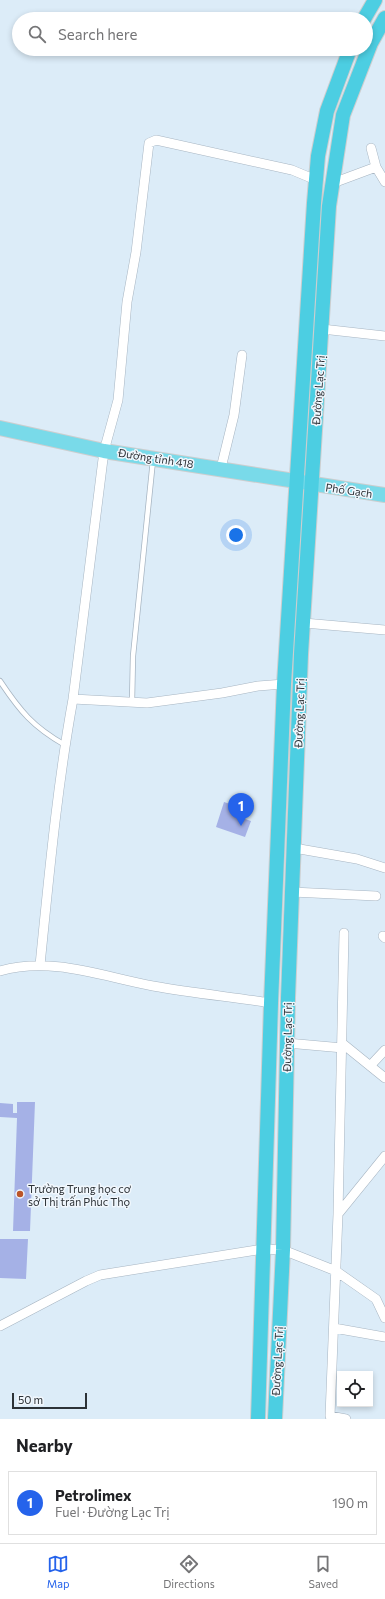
<!DOCTYPE html>
<html lang="en">
<head>
<meta charset="utf-8">
<style>
	body { margin:0; font-family:Commissioner,sans-serif; background:#f6f6f6; color:#202124 }
	.controls { position:absolute; right:12px; bottom:12px; display:grid; overflow:hidden; border-radius:0px; box-shadow:0 2px 6px #0003 }
	.controls button { width:36px; height:36px; display:grid; place-items:center; padding:0; border:0; border-bottom:1px solid #e0e0e0; background:#fff; color:#202124; font:20px sans-serif }
	.scale { position:absolute; left:12px; bottom:10px; width:75px; box-sizing:border-box; padding-left:4px; border:2px solid #2c3237; border-top:0; font-size:11px; line-height:14px; white-space:nowrap; color:#2c3237; -webkit-text-stroke:3px #f1f7fd; paint-order:stroke }
	.you { position:absolute; left:236px; top:535px; width:14px; height:14px; margin:-10px; border:3px solid #fff; border-radius:50%; background:#1a73e8; box-shadow:0 0 0 6px #1a73e833 }
	.badge { display:grid; place-items:center; width:26px; height:26px; border-radius:50%; background:#2563eb; color:#fff; font-size:13px; font-weight:700 }
	.pin { position:absolute; translate:-50% -33px; filter:drop-shadow(0 1px 2px #0008) }
	.pin::after { content:''; position:absolute; top:21px; width:14px; height:12px; background:inherit; clip-path:polygon(0 0,100% 0,50% 100%) }
	.list { margin:0; padding:0; list-style:none }
	h2 { display:flex; justify-content:space-between; align-items:center; height:52px; margin:0; padding:0 16px; font-size:17px }
	h2 small { font-size:13px; font-weight:400; color:#757577 }
	.list li { display:grid; grid-template-columns:26px 1fr auto; gap:12px; align-items:center; box-sizing:border-box; height:64px; margin:0 8px 8px; padding:0 8px; border:1px solid #e0e0e0; border-radius:0px }
	.list b { display:block; font-size:15px; white-space:nowrap }
	.list p { margin:0; font-size:13px; white-space:nowrap; color:#757577 }
	.list em { font-size:13px; font-style:normal; color:#757577 }
	.icon { flex:none; width:22px; height:22px; fill:none; stroke:currentColor; stroke-width:2; stroke-linecap:round; stroke-linejoin:round }
	.map { position:relative; flex:none; width:385px; height:1419px; overflow:hidden }
	.search { position:absolute; background:#fff; box-shadow:0 2px 6px #0003; left:12px; right:12px; top:12px; height:44px; display:flex; align-items:center; gap:10px; box-sizing:border-box; padding:0 14px; border-radius:22px; color:#757577; font-size:15px }
	.sheet { height:124px; background:#fff }
	nav { display:flex; justify-content:space-around; align-items:center; box-sizing:border-box; height:56px; border-top:1px solid #e0e0e0; background:#fff; font-size:11px; color:#757577 }
	nav a { display:grid; justify-items:center; gap:2px }
	nav .on { color:#2563eb }
	.map>svg:first-child { display:block }
	.building { fill:#a5b1e6 }
	.lines { fill:none; stroke-linecap:round; stroke-linejoin:round }
	.service-casing { stroke:#a7b5c2; stroke-width:6 }
	.minor-casing { stroke:#a7b5c2; stroke-width:10 }
	.primary-casing { stroke:#cccecf; stroke-width:16 }
	.trunk-casing { stroke:#cccecf; stroke-width:16 }
	.service { stroke:#fff; stroke-width:4.5 }
	.minor { stroke:#fff; stroke-width:9 }
	.primary { stroke:#79dae9; stroke-width:14 }
	.trunk { stroke:#4ccee2; stroke-width:14 }
	.poi-dot { fill:#bb5529; stroke:#f1f7fd; stroke-width:1.5 }
	.labels { text-anchor:middle; dominant-baseline:central; stroke-width:3; stroke-linejoin:round; paint-order:stroke }
	.street-label { font-size:11px; fill:#2c3237; stroke:#f1f7fd }
	.poi-label { font-size:11px; fill:#2c3237; stroke:#f1f7fd; text-anchor:start }
</style>
</head>
<body>
<div class="map">
<svg width="385" height="1419" viewBox="0 0 385 1419">
	<rect width="100%" height="100%" fill="#dcecf8"/>
	<path class="building" d="M224,802L239,807L236,816L251,821L245,837L216,827Z
		M17,1102H35L30,1231H13L17,1118L0,1117V1103L13,1104V1113H17Z
		M0,1239H28L26,1279L0,1278Z"/>
	<g class="lines">
		<defs>
			<path id="service" d="M0,681C20,711 33,727 65,745
				M132,702L133,656L153,460"/>
			<path id="minor" d="M371,148L376,167L385,182
				M333,183L376,167
				M322,329L385,336
				M221,468L234,415L242,355
				M304,623L385,630
				M284,684L258,686L222,693L147,703L73,699L104,451L118,400L127,302L136,252L149,143L156,140L292,170L316,180
				M294,848L357,859L385,868
				M292,892L376,896
				M344,933L338,1214L330,1416L346,1419
				M383,936L385,938
				M40,965C49,876 57,787 73,699
				M0,971C52,956 103,977 153,986C192,993 232,997 271,1003
				M287,1043L343,1048
				M343,1044L385,1078
				M370,1066L385,1050
				M338,1214L385,1156
				M0,1326L86,1281L100,1275L263,1249L283,1250L336,1271L376,1299L385,1318
				M334,1328L385,1337"/>
			<path id="primary" d="M0,428L104,451L385,495"/>
			<path id="trunk" d="M364,19L375,0
				M258,1419L271,1003L284,684L314,203L318,156L327,111L350,49
				M275,1419L283,1250L288,998L301,654L329,206L343,115L371,43L385,18"/>
		</defs>
		<use href="#service" class="service-casing"/>
		<use href="#minor" class="minor-casing"/>
		<use href="#primary" class="primary-casing"/>
		<use href="#trunk" class="trunk-casing"/>
		<use href="#service" class="service"/>
		<use href="#minor" class="minor"/>
		<use href="#primary" class="primary"/>
		<use href="#trunk" class="trunk"/>
	</g>
	<circle class="poi-dot" cx="20" cy="1194" r="4"/>
	<g class="labels">
		<g class="street-label">
			<text transform="translate(318 390) rotate(-86)">Đường Lạc Trị</text>
			<text transform="translate(156 458) rotate(9)">Đường tỉnh 418</text>
			<text transform="translate(349 490) rotate(8)">Phố Gạch</text>
			<text transform="translate(299 713) rotate(-88)">Đường Lạc Trị</text>
			<text transform="translate(287 1037) rotate(-89)">Đường Lạc Trị</text>
			<text transform="translate(277 1361) rotate(-87)">Đường Lạc Trị</text>
		</g>
		<g class="poi-label">
			<text x="28" y="1188">Trường Trung học cơ<tspan x="28" dy="13">sở Thị trấn Phúc Thọ</tspan></text>
		</g>
	</g>
</svg>
<div class="controls">
<button><svg class="icon" aria-label="locate" viewBox="0 0 24 24"><circle cx="12" cy="12" r="6"/><path d="M12 2v4M12 18v4M2 12h4M18 12h4"/></svg></button>
</div>
<div class="scale">50 m</div>
<div class="you"></div>
<div class="pin badge" style="left:241px;top:826px">1</div>
<div class="search"><svg class="icon" aria-label="search" viewBox="0 0 24 24"><circle cx="10" cy="10" r="6"/><path d="M15 15l6 6"/></svg>Search here</div>
</div>
<section class="sheet">
<h2>Nearby<small></small></h2>
<ul class="list">
<li><span class="badge">1</span><div><b>Petrolimex</b><p>Fuel · Đường Lạc Trị</p></div><em>190 m</em></li>
</ul>
</section>
<nav>
<a class="on"><svg class="icon" aria-label="map" viewBox="0 0 24 24"><path d="M3 6l6-2 6 2 6-2v14l-6 2-6-2-6 2zM9 4v14M15 6v14"/></svg>Map</a>
<a><svg class="icon" aria-label="directions" viewBox="0 0 24 24"><path d="M12 3l9 9-9 9-9-9zM9 14v-3h6M13 9l2 2-2 2"/></svg>Directions</a>
<a><svg class="icon" aria-label="saved" viewBox="0 0 24 24"><path d="M7 4h10v16l-5-4-5 4z"/></svg>Saved</a>
</nav>
</body>
</html>
